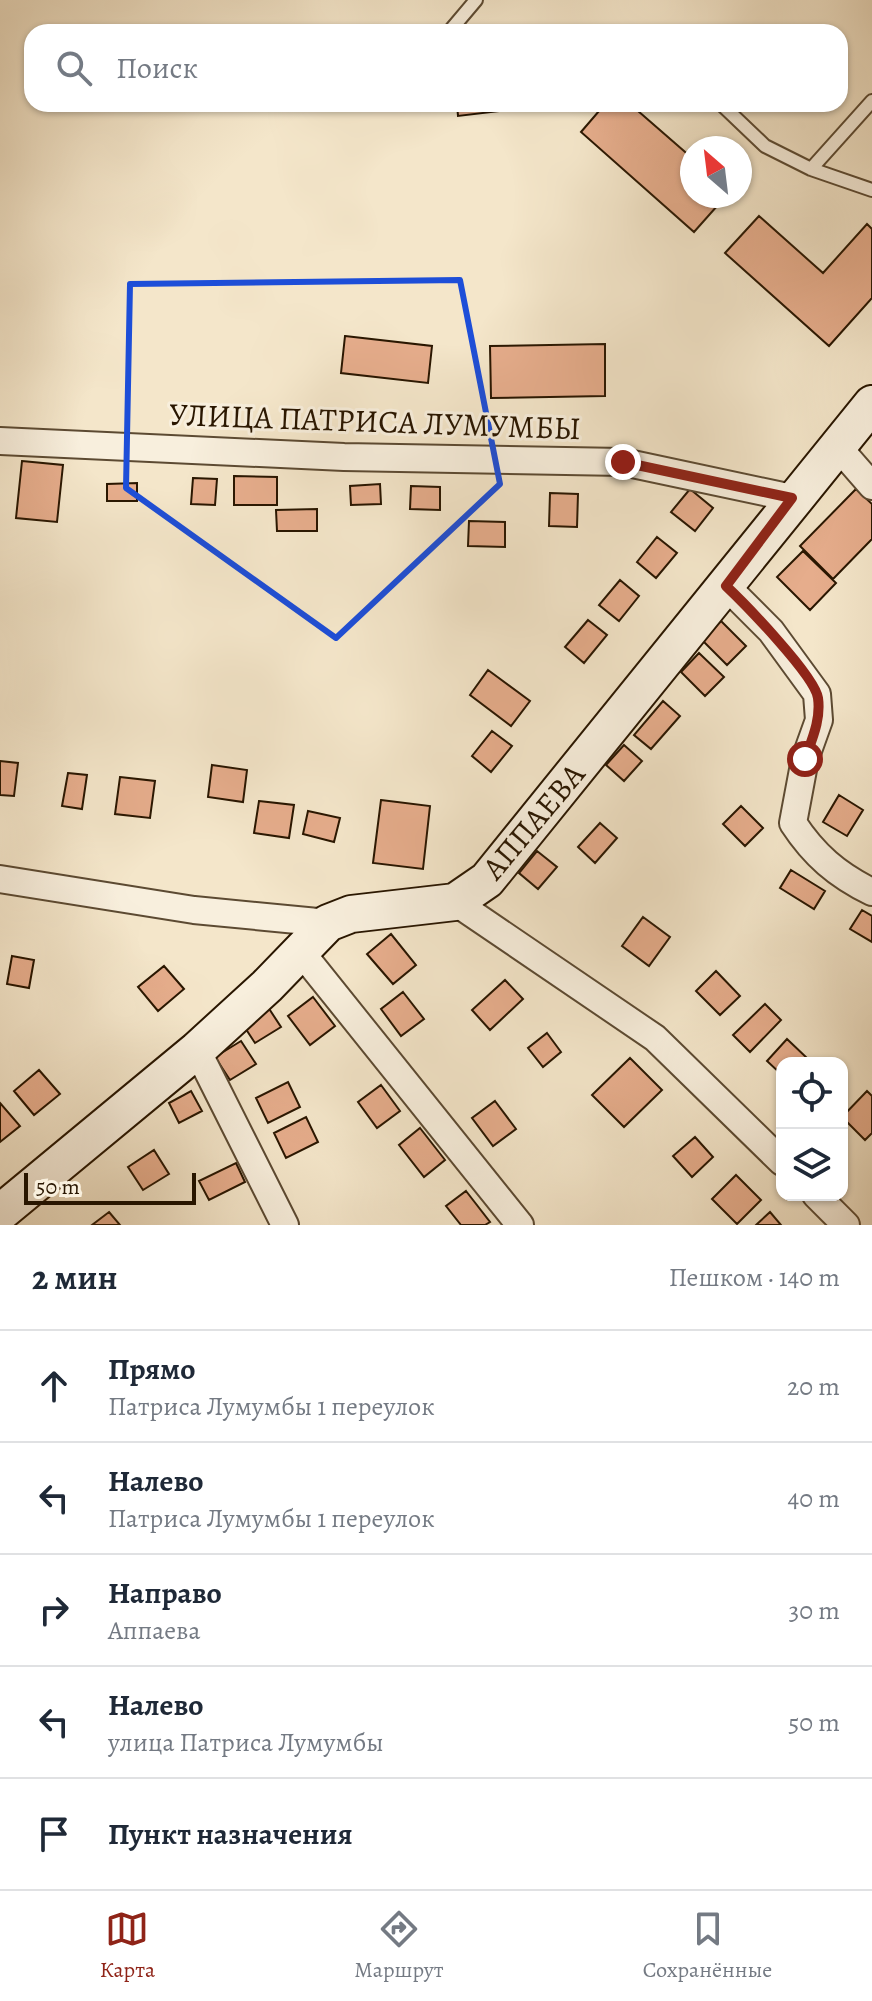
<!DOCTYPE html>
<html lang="ru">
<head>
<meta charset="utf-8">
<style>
	body { margin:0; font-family:Alegreya,serif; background:#f6f6f7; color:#1f2937 }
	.controls { position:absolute; right:24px; bottom:24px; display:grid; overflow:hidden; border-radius:16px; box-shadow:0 2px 6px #0004 }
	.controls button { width:72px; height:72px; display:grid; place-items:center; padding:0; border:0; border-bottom:2px solid #e0e1e3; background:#fff; color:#1f2937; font:40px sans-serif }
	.compass { position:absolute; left:680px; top:136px; width:72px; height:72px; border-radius:50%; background:#fff; box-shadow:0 2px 6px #0004; rotate:332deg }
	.scale { position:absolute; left:24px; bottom:20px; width:172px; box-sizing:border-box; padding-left:8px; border:4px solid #291600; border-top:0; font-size:22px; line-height:28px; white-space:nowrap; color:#291600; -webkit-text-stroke:6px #f8efdd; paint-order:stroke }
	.stop { position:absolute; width:24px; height:24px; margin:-18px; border:6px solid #8f2418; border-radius:50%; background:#fff }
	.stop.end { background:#8f2418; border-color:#fff; box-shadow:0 2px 8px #0008 }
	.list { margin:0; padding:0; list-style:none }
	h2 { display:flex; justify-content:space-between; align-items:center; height:104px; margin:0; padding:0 32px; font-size:34px }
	h2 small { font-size:26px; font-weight:400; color:#747a83 }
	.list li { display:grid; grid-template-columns:52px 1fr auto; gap:24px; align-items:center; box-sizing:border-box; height:112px; padding:0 32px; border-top:2px solid #e0e1e3 }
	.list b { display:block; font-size:30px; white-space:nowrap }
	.list p { margin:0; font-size:26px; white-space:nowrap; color:#747a83 }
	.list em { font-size:26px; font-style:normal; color:#747a83 }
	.icon { flex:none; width:44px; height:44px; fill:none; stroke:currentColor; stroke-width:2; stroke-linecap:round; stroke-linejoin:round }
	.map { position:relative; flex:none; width:872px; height:1225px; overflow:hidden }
	.search { position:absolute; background:#fff; box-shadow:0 2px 6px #0004; left:24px; right:24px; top:24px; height:88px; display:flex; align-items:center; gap:20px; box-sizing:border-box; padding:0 28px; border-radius:24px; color:#747a83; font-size:30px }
	.sheet { height:664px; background:#fff }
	nav { display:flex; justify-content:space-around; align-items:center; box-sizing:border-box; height:112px; border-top:2px solid #e0e1e3; background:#fff; font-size:22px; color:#747a83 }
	nav a { display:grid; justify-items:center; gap:4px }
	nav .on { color:#8f2418 }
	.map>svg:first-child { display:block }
	.building { fill:#e6ad8c; stroke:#291600; stroke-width:2 }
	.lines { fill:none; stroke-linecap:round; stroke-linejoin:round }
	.lane-casing { stroke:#5c4a32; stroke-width:16 }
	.street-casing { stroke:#5c4a32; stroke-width:30 }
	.secondary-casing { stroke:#291600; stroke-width:40 }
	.lane { stroke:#f8efdd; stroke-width:12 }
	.street { stroke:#f8efdd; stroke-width:26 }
	.secondary { stroke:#f8efdd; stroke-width:36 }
	.route { stroke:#8f2418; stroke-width:10 }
	.marked { fill:none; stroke:#1d4ed8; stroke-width:6; stroke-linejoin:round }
	.labels { text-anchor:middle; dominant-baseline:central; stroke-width:6; stroke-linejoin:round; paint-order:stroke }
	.street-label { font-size:32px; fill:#291600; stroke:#f8efdd }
</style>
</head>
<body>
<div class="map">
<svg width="872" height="1225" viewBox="0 0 872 1225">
	<rect width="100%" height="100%" fill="#f4e6ca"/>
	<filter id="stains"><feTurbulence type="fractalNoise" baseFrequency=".0025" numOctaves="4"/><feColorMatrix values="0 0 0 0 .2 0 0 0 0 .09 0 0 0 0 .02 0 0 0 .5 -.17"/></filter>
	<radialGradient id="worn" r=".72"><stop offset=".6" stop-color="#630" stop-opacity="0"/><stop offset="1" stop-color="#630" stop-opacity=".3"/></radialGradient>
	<path class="building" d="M457,104H533L534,107L458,116Z
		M605,104H630L692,158V196H726L694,232L581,132Z
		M759,216L823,273L867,224L872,229V298L829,346L725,253Z
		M345,336L432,346L428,383L341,373Z
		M605,344V396L491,398L490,346Z
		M22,461L63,465L57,522L16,518Z
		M234,476L277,477V505H234Z
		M193,478L217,479L215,505L191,504Z
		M137,483V501H107V484Z
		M380,484L381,504L351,505L350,486Z
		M411,486L440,487V510L410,509Z
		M690,489L713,508L695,531L671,512Z
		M856,489L872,504V539L833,579L800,546Z
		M550,493L578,494L577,527L549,526Z
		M317,509V531H277L276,510Z
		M469,521L505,522V547L468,546Z
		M657,537L677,553L656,578L637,562Z
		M803,551L836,583L810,610L777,577Z
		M620,580L639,596L619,621L599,605Z
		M588,620L607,635L584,663L565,647Z
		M721,621L746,646L727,665L702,640Z
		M699,653L724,677L705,696L681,672Z
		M488,670L530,701L511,726L470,695Z
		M663,701L680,716L651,749L634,735Z
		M492,731L512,746L491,772L472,756Z
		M624,745L642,761L624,781L606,765Z
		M0,761L18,763L14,796L0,795Z
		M212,765L247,770L243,802L208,797Z
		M68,773L87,775L82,809L62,806Z
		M120,777L155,781L150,818L115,814Z
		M839,795L863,810L847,836L823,822Z
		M381,800L430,806L423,869L373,863Z
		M259,801L294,805L289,838L254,833Z
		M741,806L763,828L745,846L723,824Z
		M308,811L340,818L334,842L303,834Z
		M600,823L617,838L595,863L578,847Z
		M537,851L557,867L538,889L519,873Z
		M791,870L825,891L814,909L780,888Z
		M862,910L872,916V942L850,929Z
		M643,917L670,937L649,966L622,946Z
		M391,934L416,965L393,984L367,954Z
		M12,956L34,960L29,988L7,984Z
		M164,966L184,989L158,1011L138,987Z
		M716,971L740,996L720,1015L696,991Z
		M505,980L523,999L490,1030L472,1010Z
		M403,992L424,1019L401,1036L381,1009Z
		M313,997L335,1026L310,1045L288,1016Z
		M266,1004L281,1027L255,1043L240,1020Z
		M765,1004L781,1020L750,1052L733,1035Z
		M547,1033L561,1052L543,1067L528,1048Z
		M787,1039L808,1059L804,1063H782V1075L767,1061Z
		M241,1041L256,1064L230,1080L215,1057Z
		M630,1058L662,1090L624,1127L592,1095Z
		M39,1070L60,1094L34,1115L14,1091Z
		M288,1082L300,1107L268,1123L256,1098Z
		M381,1085L400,1111L377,1128L358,1102Z
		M191,1091L202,1111L179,1123L169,1103Z
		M867,1091L872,1096V1133L865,1140L842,1117Z
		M495,1101L516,1129L493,1146L472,1118Z
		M0,1103L20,1126L0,1142Z
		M306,1117L318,1142L286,1158L274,1133Z
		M420,1128L445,1160L424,1177L399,1145Z
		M695,1137L713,1157L692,1177L673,1156Z
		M154,1150L169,1174L143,1190L128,1167Z
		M236,1163L245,1182L209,1200L199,1181Z
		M736,1175L761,1200L737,1224L712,1199Z
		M466,1191L490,1222L485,1225H461L446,1206Z
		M109,1212L120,1225H92Z
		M770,1212L781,1225H756Z"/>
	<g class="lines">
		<defs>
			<path id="lane" d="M449,32L476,0
				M721,104L765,146L811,169L872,190
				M811,169L872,101"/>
			<path id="street" d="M0,441L344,457L623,462L792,498
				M838,447L872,486
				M726,586L771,631L817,694L819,720L805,759L793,823C814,855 837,875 872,892
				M0,879L194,910L328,923
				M455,902L655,1038L782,1162
				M301,952L520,1225
				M197,1050L285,1225
				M816,1195L846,1225"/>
			<path id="secondary" d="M0,1213L197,1050L267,986L328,923L351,914L455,902L487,880L872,404"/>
		</defs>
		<use href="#lane" class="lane-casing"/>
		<use href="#street" class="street-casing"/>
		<use href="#secondary" class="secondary-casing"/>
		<use href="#lane" class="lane"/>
		<use href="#street" class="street"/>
		<use href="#secondary" class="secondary"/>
	</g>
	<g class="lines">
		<path class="route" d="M623,462L792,498L726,586C745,604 815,676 818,698C821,720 812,739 805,759"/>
	</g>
	<path class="marked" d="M460,280L500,484L336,638L126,488L130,284Z"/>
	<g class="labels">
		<g class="street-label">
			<text transform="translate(375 421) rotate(2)">УЛИЦА ПАТРИСА ЛУМУМБЫ</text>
			<text transform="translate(533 821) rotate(-50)">АППАЕВА</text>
		</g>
	</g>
	<rect width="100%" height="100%" filter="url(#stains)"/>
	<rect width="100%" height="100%" fill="url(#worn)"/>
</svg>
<div class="controls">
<button><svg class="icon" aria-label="locate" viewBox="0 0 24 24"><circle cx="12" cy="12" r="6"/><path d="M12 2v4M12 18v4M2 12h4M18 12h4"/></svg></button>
<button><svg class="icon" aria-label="layers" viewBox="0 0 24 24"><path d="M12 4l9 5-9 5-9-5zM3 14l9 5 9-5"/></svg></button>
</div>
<svg class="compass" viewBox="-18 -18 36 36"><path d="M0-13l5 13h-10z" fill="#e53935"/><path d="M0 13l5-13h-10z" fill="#747a83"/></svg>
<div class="scale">50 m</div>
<div class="stop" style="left:805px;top:759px"></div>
<div class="stop end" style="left:623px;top:462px"></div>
<div class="search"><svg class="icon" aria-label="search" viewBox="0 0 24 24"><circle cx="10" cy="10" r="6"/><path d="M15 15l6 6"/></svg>Поиск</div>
</div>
<section class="sheet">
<h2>2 мин<small>Пешком · 140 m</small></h2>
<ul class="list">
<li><svg class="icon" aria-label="ahead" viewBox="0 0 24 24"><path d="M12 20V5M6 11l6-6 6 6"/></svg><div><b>Прямо</b><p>Патриса Лумумбы 1 переулок</p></div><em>20 m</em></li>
<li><svg class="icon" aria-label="left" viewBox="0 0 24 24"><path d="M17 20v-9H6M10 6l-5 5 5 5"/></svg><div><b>Налево</b><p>Патриса Лумумбы 1 переулок</p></div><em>40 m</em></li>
<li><svg class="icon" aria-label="right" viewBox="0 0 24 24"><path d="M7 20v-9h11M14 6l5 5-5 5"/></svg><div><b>Направо</b><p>Аппаева</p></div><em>30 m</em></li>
<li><svg class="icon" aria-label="left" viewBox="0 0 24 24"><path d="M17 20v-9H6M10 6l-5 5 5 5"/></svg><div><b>Налево</b><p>улица Патриса Лумумбы</p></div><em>50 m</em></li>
<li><svg class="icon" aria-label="arrive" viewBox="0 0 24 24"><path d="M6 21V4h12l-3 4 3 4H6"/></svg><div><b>Пункт назначения</b></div></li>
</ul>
</section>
<nav>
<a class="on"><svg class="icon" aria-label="map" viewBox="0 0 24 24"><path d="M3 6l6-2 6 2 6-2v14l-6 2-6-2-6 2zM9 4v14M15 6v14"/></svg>Карта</a>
<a><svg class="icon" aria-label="directions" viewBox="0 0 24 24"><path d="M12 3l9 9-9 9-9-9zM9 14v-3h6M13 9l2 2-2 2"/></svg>Маршрут</a>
<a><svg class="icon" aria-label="saved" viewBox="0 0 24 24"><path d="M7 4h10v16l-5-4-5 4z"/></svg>Сохранённые</a>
</nav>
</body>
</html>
